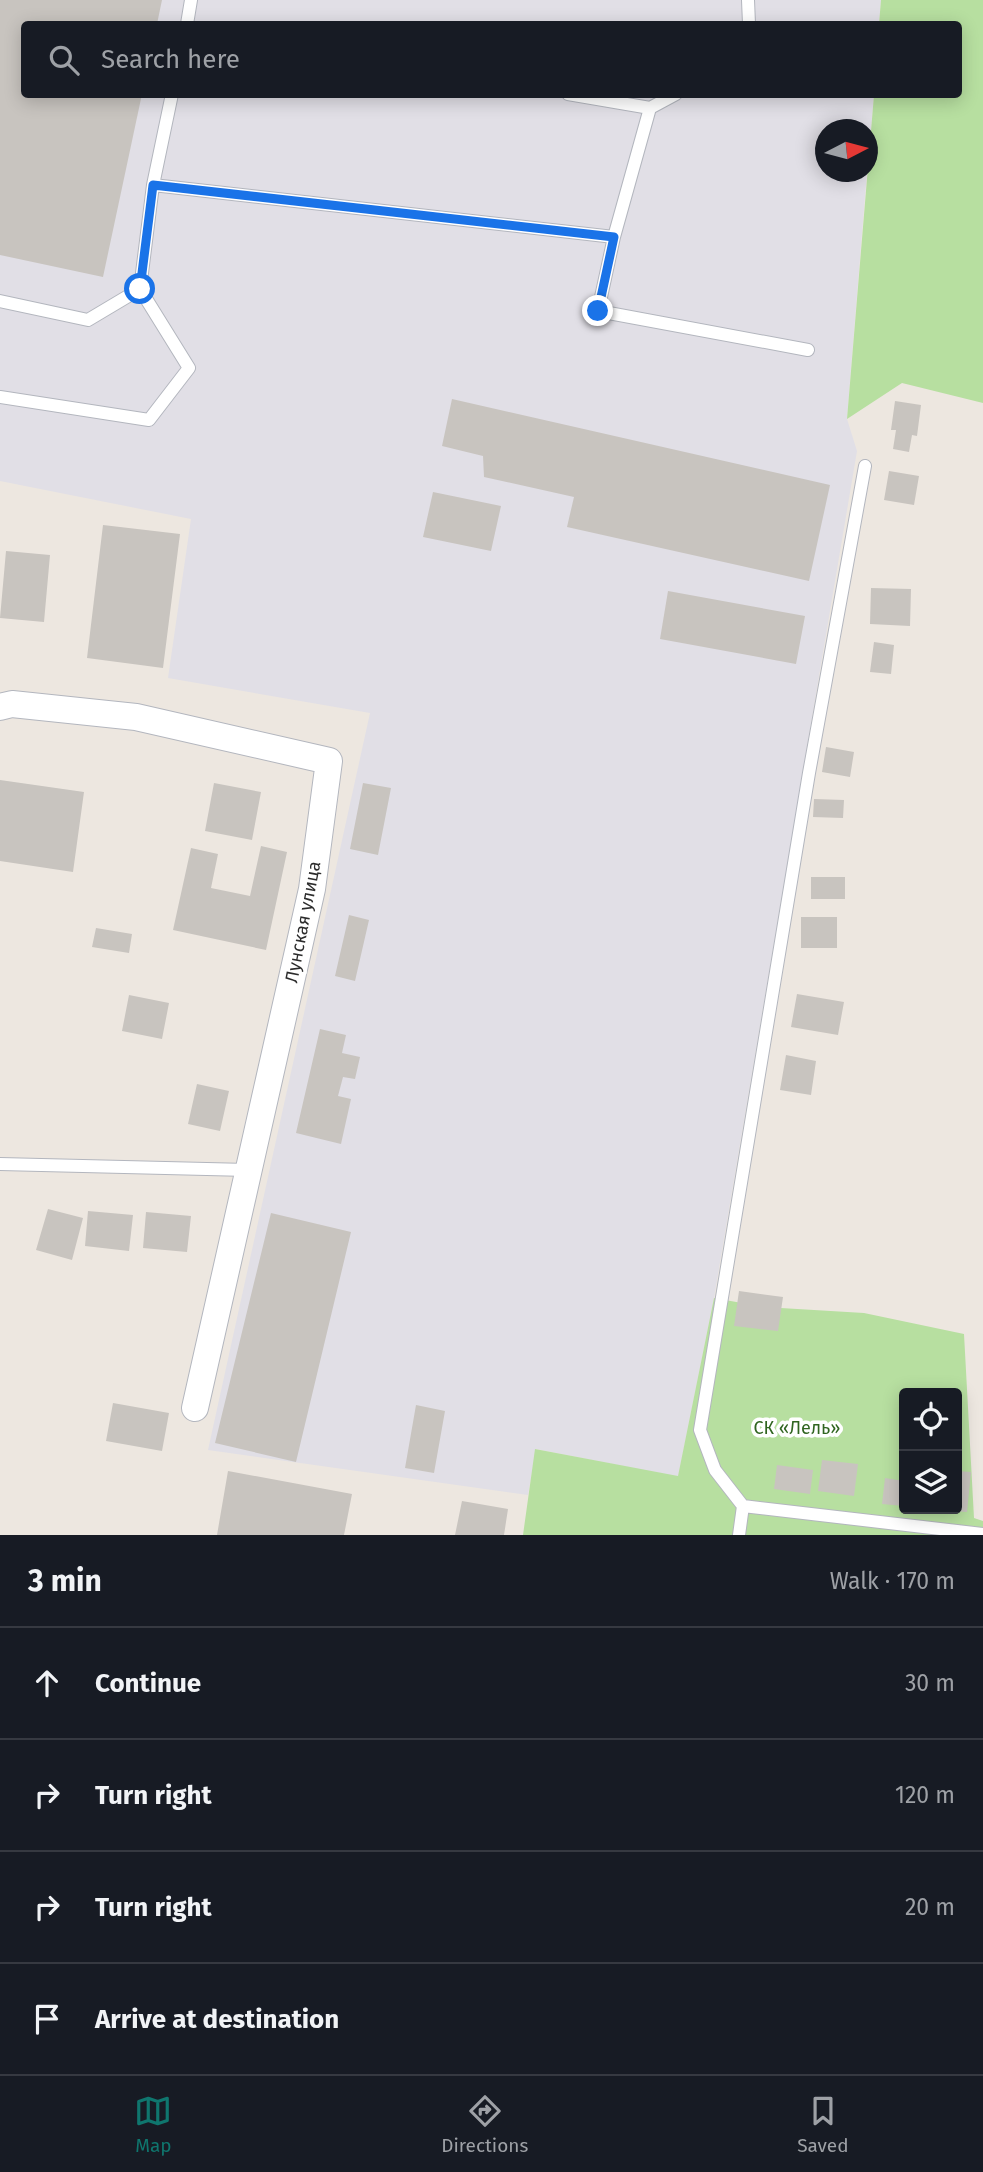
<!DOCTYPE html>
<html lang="en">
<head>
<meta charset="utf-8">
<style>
	body { margin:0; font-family:"Fira Sans",sans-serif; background:#20242c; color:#f1f3f6 }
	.controls { position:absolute; right:21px; bottom:21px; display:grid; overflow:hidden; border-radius:7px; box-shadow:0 4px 18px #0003 }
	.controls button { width:63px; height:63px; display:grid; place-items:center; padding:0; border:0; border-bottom:2px solid #363941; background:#171b24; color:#f1f3f6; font:35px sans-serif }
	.compass { position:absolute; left:815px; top:119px; width:63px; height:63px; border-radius:50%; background:#171b24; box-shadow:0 4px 18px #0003; rotate:84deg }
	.stop { position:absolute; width:21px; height:21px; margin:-16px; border:5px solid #1a73e8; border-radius:50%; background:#fff }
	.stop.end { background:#1a73e8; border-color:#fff; box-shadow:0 2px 7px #0008 }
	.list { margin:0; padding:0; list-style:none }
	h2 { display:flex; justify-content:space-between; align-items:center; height:91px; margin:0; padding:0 28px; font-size:30px }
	h2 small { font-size:23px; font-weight:400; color:#9ea1a6 }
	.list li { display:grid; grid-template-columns:46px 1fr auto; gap:21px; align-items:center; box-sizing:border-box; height:112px; padding:0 28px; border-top:2px solid #363941 }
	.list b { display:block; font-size:26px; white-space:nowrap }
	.list em { font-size:23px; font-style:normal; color:#9ea1a6 }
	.icon { flex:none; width:38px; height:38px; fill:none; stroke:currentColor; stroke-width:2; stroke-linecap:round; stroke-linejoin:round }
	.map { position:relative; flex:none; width:983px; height:1535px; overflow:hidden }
	.search { position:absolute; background:#171b24; box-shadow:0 4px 18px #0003; left:21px; right:21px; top:21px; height:77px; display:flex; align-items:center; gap:18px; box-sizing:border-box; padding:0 24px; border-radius:7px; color:#9ea1a6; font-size:26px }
	.sheet { height:539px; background:#171b24 }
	nav { display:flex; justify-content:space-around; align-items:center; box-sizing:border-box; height:98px; border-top:2px solid #363941; background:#171b24; font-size:19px; color:#9ea1a6 }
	nav a { display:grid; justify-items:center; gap:4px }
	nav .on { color:#0f766e }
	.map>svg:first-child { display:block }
	.industrial { fill:#e1dfe6 }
	.green { fill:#b7dfa0; fill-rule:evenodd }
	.building { fill:#c8c4bf }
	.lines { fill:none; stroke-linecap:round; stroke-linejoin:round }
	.service-casing { stroke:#b3b6be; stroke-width:14 }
	.minor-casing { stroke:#b3b6be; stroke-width:28 }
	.service { stroke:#fff; stroke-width:12 }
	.minor { stroke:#fff; stroke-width:26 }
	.route { stroke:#1a73e8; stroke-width:9 }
	.labels { text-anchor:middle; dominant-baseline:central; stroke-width:7; stroke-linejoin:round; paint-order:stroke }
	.street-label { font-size:18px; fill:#2c2c2c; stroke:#fff }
	.park-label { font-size:18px; fill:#306520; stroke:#fff }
</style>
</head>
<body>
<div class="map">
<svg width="983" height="1535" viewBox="0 0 983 1535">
	<rect width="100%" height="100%" fill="#ede7e0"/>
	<path class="industrial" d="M0,0H881L879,24H24V94L874,95L868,169L867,130H825V172H867L847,419L857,451L714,1298L678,1477L536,1449L528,1495L208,1450L370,713L168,678L191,519L0,481Z"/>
	<path class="green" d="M881,0H983V403L902,383L847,419L874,95L958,94V24H879Z
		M714,1298L764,1307L864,1313L964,1334L974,1518L983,1521V1535H523L535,1449L678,1476ZM904,1393H957V1509H904Z"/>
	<path class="building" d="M0,0H162L157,24H24V94H142L103,277L0,255Z
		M452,399L830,485L809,581L567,527L574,497L484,477L483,456L442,446Z
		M895,401L921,405L917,436L912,435L909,452L893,449L896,430H891Z
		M889,471L919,476L914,505L884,500Z
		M433,492L501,506L491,551L423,537Z
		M103,525L180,534L163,668L87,658Z
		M6,551L50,555L44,622L0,618Z
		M871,588L911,589L910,626L870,624Z
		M668,591L805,616L796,664L660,639Z
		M874,642L894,645L891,674L870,672Z
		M826,747L854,752L850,777L822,772Z
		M0,780L84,792L73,872L0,861Z
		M214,783L261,792L252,840L205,831Z
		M363,783L391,788L378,855L350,849Z
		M814,799L844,800L843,818L813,817Z
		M261,846L287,852L266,950L173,930L191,848L218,854L211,888L250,896Z
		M811,877H845V899H811Z
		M349,915L369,920L355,981L335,976Z
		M801,917H837V948H801Z
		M96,928L132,934L129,953L92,947Z
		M797,994L844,1002L838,1035L791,1027Z
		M129,995L169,1003L162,1039L122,1031Z
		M320,1029L346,1035L342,1053L360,1057L355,1079L343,1077L338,1096L351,1099L341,1144L296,1133Z
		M786,1055L816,1061L811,1095L780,1090Z
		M197,1084L229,1091L220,1131L188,1124Z
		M48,1209L83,1218L72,1260L36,1250Z
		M88,1211L133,1215L129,1251L85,1246Z
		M146,1212L191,1216L187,1252L143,1248Z
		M271,1213L351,1232L296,1462L215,1443Z
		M739,1291L783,1297L778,1331L734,1326Z
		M113,1403L169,1413L162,1451L106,1441Z
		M416,1405L445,1411L434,1473L405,1468Z
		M822,1460L858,1464L854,1496L818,1491Z
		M777,1465L813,1470L810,1494L774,1489Z
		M228,1471L352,1494L344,1535H217Z
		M957,1471L971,1472L967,1512L951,1511L957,1509Z
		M885,1478L904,1481V1506L882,1504Z
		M462,1501L508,1509L504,1535H455Z"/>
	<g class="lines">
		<defs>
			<path id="service" d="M748,0L749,24
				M187,24L191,0
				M172,94L153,185L614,237
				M568,94L650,108
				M676,94L650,108L614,237L598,311L808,350
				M0,301L88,320L140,289
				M0,397L149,420L189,368L140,289L153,185
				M0,1164L248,1170
				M743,1506L983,1534
				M739,1535L743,1506L715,1470L700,1430L809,773L865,466"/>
			<path id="minor" d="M0,707L12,704L136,717L329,761L312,889L195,1408"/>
		</defs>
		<use href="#service" class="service-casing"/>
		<use href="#minor" class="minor-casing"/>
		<use href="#service" class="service"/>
		<use href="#minor" class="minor"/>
	</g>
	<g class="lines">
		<path class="route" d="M140,289L153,185L614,237L598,311"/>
	</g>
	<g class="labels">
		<g class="street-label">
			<text transform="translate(303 922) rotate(-79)">Лунская улица</text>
		</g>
		<g class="park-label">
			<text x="797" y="1428">СК «Лель»</text>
		</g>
	</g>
</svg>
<div class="controls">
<button><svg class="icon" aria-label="locate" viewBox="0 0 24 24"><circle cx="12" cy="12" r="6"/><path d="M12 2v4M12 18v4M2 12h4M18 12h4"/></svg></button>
<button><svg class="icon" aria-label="layers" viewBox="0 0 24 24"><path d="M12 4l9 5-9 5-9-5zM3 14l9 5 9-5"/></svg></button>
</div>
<svg class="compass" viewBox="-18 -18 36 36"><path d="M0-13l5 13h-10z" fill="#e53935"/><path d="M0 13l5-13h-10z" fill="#9ea1a6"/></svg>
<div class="stop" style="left:140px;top:289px"></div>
<div class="stop end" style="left:598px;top:311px"></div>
<div class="search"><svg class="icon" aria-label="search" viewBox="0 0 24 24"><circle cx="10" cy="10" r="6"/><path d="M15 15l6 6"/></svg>Search here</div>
</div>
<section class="sheet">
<h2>3 min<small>Walk · 170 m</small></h2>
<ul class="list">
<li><svg class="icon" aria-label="ahead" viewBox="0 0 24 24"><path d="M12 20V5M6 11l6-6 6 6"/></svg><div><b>Continue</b></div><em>30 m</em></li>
<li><svg class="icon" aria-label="right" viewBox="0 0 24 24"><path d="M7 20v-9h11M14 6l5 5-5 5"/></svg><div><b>Turn right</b></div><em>120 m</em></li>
<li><svg class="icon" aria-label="right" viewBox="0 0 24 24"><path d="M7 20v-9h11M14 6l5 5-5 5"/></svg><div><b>Turn right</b></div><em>20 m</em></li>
<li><svg class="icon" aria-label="arrive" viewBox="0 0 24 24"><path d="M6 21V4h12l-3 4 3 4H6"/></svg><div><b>Arrive at destination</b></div></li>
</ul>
</section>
<nav>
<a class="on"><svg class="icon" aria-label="map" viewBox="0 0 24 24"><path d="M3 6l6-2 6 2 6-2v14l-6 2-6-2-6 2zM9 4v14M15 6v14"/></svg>Map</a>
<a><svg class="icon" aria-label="directions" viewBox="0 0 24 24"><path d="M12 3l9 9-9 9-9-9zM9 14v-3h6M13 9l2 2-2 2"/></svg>Directions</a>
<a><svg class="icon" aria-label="saved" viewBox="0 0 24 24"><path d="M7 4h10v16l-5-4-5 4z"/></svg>Saved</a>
</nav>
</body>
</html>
